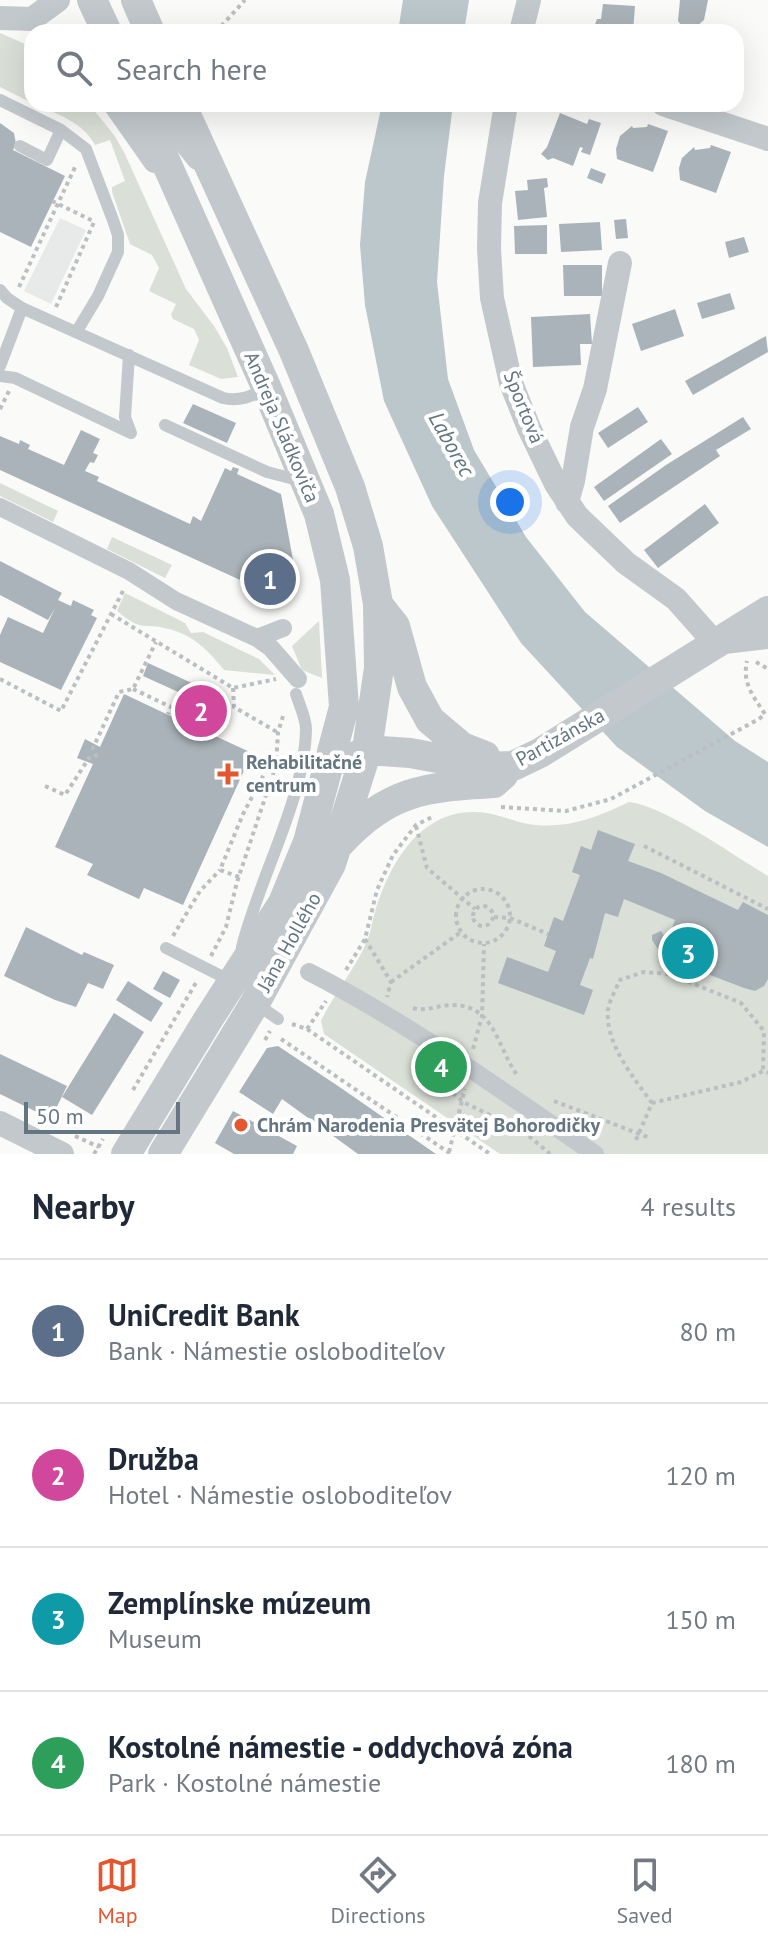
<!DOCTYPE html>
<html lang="en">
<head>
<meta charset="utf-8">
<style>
	body { margin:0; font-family:"PT Sans",sans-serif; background:#f2f2f3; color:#1f2937 }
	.scale { position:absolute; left:24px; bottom:20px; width:156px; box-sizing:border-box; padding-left:8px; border:4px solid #657683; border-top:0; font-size:22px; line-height:28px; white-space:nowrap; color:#657683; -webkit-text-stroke:6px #fff; paint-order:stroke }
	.you { position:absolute; left:510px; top:502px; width:28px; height:28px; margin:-20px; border:6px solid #fff; border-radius:50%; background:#1a73e8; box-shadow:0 0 0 12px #1a73e833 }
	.badge { display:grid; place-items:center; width:52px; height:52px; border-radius:50%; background:#e4572e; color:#fff; font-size:26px; font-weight:700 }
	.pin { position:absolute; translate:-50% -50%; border:4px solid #fff; box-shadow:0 2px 8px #0006 }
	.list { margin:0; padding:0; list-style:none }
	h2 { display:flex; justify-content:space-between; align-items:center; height:104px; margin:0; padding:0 32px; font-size:34px }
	h2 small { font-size:26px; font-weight:400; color:#747a83 }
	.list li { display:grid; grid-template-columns:52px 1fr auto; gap:24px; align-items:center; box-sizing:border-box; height:144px; padding:0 32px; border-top:2px solid #e0e1e3 }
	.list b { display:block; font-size:30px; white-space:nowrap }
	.list p { margin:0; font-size:26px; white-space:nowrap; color:#747a83 }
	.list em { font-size:26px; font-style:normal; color:#747a83 }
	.icon { flex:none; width:44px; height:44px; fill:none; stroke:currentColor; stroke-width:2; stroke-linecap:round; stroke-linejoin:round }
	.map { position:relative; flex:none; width:768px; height:1154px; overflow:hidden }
	.search { position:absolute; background:#fff; box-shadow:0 8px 32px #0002; left:24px; right:24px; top:24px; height:88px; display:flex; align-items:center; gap:20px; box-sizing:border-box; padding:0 28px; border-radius:24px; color:#747a83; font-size:30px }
	.sheet { height:680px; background:#fff }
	nav { display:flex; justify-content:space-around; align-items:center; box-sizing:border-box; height:112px; border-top:2px solid #e0e1e3; background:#fff; font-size:22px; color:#747a83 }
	nav a { display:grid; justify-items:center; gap:4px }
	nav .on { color:#e4572e }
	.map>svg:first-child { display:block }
	.built { fill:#e8e9e9 }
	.green { fill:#dadfd7 }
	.water { fill:#bbc7cb }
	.building { fill:#aab3b9 }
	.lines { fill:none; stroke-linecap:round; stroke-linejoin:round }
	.path { stroke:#bbbfc2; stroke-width:4; stroke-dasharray:4 4; stroke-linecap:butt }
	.service { stroke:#c3c8cc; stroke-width:12 }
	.pedestrian { stroke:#c3c8cc; stroke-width:18 }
	.minor { stroke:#c3c8cc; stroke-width:24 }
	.tertiary { stroke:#c3c8cc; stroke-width:30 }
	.poi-dot { fill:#e4572e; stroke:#fff; stroke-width:3 }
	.labels { text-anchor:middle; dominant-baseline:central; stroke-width:8; stroke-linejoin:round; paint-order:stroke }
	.street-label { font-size:20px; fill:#657683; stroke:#fff }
	.poi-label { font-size:20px; font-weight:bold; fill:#657683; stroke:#fff; text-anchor:start }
	.water-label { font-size:22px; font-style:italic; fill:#60757c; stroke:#fff }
</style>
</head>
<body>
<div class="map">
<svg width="768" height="1154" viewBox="0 0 768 1154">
	<rect width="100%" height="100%" fill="#fafaf8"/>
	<path class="built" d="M60,218L86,230L51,304L24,291Z"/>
	<path class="green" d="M0,33L32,47V103L0,87Z
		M35,104H89L114,135L124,152L186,289L214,326L227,348L238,377L221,379L189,365L199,340L194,329L173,319L171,315L176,304L149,291L159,268L152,255L130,244L112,192V187L125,181L110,140L95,145C82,121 58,115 35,104Z
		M0,483L58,511L53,522L0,496Z
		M112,537L172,565L165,578L107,549Z
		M125,593L185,623L191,633L203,632L240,650L259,659L275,675L224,670C209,651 193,635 169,629C142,622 143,633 117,611Z
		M319,621L322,678L302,670L292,646Z
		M629,802C665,806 734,856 768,876V1154H500L324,1034L321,1021C334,993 355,970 367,941C371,932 372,921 375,912C391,859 424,804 487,813C499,815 511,820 523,823C562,831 594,819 629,802Z"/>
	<path class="water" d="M403,0H469L464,32H398Z
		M382,104H453L444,176L437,282L448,379L474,450L526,537L585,612L735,741L768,762V847L705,811L617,747L521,643L432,506L384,401L365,305L360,245L365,182Z"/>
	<path class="building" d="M680,0H708L704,20L697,26L681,25L678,21Z
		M603,4L635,6L633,32H592L597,19H601Z
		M560,113L587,124L589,119L601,123L590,155L581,152L583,148L580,147L573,166L553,158L548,160L541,154L547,147Z
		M0,123L14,133L16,144L13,150L65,176L31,247L0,232Z
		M648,124L668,131L653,172L617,159L616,149L620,136L632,126L633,128L647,127Z
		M711,145L731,152L716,193L680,180L679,168L682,158L694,147L695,150L710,148Z
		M591,168L606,174L602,184L587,178Z
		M547,178L548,187L544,188L547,217L518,220L515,191L528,190L527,180Z
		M626,219L628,238L616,239L614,220Z
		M600,222L602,250L561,252L559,224Z
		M547,225V254H515L514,226Z
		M744,237L749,252L729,258L725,242Z
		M563,265H602V296H564Z
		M730,293L735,309L702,319L697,303Z
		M675,309L684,336L641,351L632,324Z
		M590,314L592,344H580L581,365L533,367L531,317Z
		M766,336L768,352L693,395L685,381Z
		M193,404L236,423L227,443L183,423Z
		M638,407L648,422L608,448L598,433Z
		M743,417L751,429L716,450L720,456L620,523L608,506L666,465Z
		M81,430L100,439L93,453L98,455L94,463L90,462L85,471L99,477L97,481L190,524L193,516L201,521L225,468L231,471L233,467L239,469L237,474L281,494L293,560L277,597L0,470V436L19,444L20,440L30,445L28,449L64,465Z
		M661,439L672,454L604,501L594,487Z
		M705,504L719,523L658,568L644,550Z
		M0,561L62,593L58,600L71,606L73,600L94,610L91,615L97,618L61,690L0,662V635L8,617L43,633L55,608L48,620L0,595Z
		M148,663L216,694L200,729L252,753L183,905L144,888L139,899L87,875L93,864L55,847L93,764L77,758L85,739L100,747L124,694L177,719L187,696L143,676Z
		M598,830L635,844L628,861L661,873L738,910L743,902L768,915V979L764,986L755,991L744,988L663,957L652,940V935L661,931L665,937L670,934L675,920L624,899L618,917L605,913L593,959L590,958L580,985L593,990L584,1015L498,983L507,957L548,972L556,951L544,946L548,934L554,917L563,921L580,875L572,872L581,846L591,850Z
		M26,927L82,955L84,952L114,965L103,989L88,983L76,1007L55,1000L4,976Z
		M163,971L180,980L170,998L153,989Z
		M128,981L163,1003L151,1022L116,1000Z
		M114,1013L144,1032L92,1115L62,1097Z
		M278,1046L341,1088L436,1154H358L282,1099L273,1114L239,1092L267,1048Z
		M0,1054L67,1086L51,1119L0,1094Z
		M233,1111L297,1146L293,1154H234L215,1143Z"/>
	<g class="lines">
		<path class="path" d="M216,32L245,0
			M52,201L95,222
			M19,287L76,165
			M56,307L95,220
			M0,409L9,391
			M111,614L233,688L276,679
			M756,662L768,669
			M0,679L61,711L124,589
			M233,688L234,707L277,732
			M133,689L171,707L168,714
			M45,786L65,795L89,758L96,756L93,748L119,692L133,689L156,642
			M501,807L566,811L611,799L759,719L765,714C753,696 742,683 747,661
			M416,826L427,868L475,909
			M644,846L768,909
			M239,877L220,870L243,814L270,763L276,765
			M456 916a27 27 0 1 1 54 0a27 27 0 1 1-54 0Z
			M473 916a10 10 0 1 1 20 0a10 10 0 1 1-20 0Z
			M494,917L510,918L548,934
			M173,936L200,891L220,870
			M365,939L391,982L387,997
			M211,956L226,927L237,882L276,765L278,732L284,713
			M346,970L365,939L377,890L393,855L416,825L434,816
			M391,982L461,932
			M413,1008C426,1012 438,1005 452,1005C496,1005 497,1049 518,1076
			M292,1024L307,1029L490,1154
			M307,1029L326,1001
			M281,1039L451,1154
			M265,1040L270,1031
			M473,1049L482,1016L484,944
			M435,1077L463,1102L523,1131L550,1154
			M133,1090L197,981
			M554,1101L650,1138
			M652,1103C634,1078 605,1044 608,1010C609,1001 616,989 620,980L644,972L669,974L741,1003L764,1031L763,1071
			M75,1136L99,1147
			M636,1140L652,1103L741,1082L763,1071L768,1073
			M449,1152L465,1089
			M94,1154L103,1139"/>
		<path class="service" d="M0,100L61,130L86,149L113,220L118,235V252L98,296L77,331
			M20,146L47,160L61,130
			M0,290L7,298L22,308L223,398C239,402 252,396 267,389
			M0,366L22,308
			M0,376L15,378L131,433L125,417L129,355
			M165,425L267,472L302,481
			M242,947C259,878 305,798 306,729C306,718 299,704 296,694
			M166,948L231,981
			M255,1003L278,1019"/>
		<path class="pedestrian" d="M0,507L129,571L176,601L257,638L271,648L298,679
			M257,638L283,628
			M309,972C409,1023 502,1091 595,1154"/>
		<path class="minor" d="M0,18L32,19L58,0
			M521,32L529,0
			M115,104L155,161
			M155,104L198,158
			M506,104L490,203L489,249L492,298L511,383L529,428L556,484L577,516L626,563L676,599L715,643L768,637
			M663,104L768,139
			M567,502L573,481L582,427L595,389L620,263
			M0,1123L62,1154"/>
		<path class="tertiary" d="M92,0L107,32
			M136,0L150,32
			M380,607L395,626L412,687L430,720L462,747L485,756
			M349,760L367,750L410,753L486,767L513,766L540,753L768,611
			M340,843C388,790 426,787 494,783L503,775
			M126,1154L209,1018L283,903L308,842L344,707L335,580L319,514L267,389L140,104
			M163,1154L255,1003L331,864L367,750L379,668L378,604L368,546L350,487L294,351L181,104"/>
	</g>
	<g class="poi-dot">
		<path d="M224 762h8v8h8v8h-8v8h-8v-8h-8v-8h8z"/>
		<circle cx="241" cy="1125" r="8"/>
	</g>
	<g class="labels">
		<g class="street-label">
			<text transform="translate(524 407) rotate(68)">Športová</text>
			<text transform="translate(282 427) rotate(67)">Andreja Sládkoviča</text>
			<text transform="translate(560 737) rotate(-29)">Partizánska</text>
			<text transform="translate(289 942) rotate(-61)">Jána Hollého</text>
		</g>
		<g class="poi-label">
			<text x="246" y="762">Rehabilitačné<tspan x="246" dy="23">centrum</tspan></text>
			<text x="257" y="1125">Chrám Narodenia Presvätej Bohorodičky</text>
		</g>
		<g class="water-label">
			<text transform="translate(452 444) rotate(61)">Laborec</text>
		</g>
	</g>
</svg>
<div class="scale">50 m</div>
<div class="you"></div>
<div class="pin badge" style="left:270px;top:579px;background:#5c6f8a">1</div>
<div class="pin badge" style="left:201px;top:711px;background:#d1479c">2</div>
<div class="pin badge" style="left:688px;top:953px;background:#0f9aa8">3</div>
<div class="pin badge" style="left:441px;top:1067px;background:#2e9e5b">4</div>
<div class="search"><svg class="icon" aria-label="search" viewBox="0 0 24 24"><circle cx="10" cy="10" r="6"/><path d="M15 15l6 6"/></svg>Search here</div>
</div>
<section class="sheet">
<h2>Nearby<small>4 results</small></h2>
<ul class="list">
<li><span class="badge" style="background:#5c6f8a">1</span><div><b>UniCredit Bank</b><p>Bank · Námestie osloboditeľov</p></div><em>80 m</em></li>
<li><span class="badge" style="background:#d1479c">2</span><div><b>Družba</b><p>Hotel · Námestie osloboditeľov</p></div><em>120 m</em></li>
<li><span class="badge" style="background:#0f9aa8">3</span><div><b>Zemplínske múzeum</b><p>Museum</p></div><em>150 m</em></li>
<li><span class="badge" style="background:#2e9e5b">4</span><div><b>Kostolné námestie - oddychová zóna</b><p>Park · Kostolné námestie</p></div><em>180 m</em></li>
</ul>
</section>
<nav>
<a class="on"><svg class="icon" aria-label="map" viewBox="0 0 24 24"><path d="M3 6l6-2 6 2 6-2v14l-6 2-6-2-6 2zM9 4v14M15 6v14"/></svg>Map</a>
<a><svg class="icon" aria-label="directions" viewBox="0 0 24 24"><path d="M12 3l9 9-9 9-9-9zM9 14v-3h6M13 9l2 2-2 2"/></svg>Directions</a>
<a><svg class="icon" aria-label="saved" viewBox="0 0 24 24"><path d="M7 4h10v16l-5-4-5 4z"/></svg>Saved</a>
</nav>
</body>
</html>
